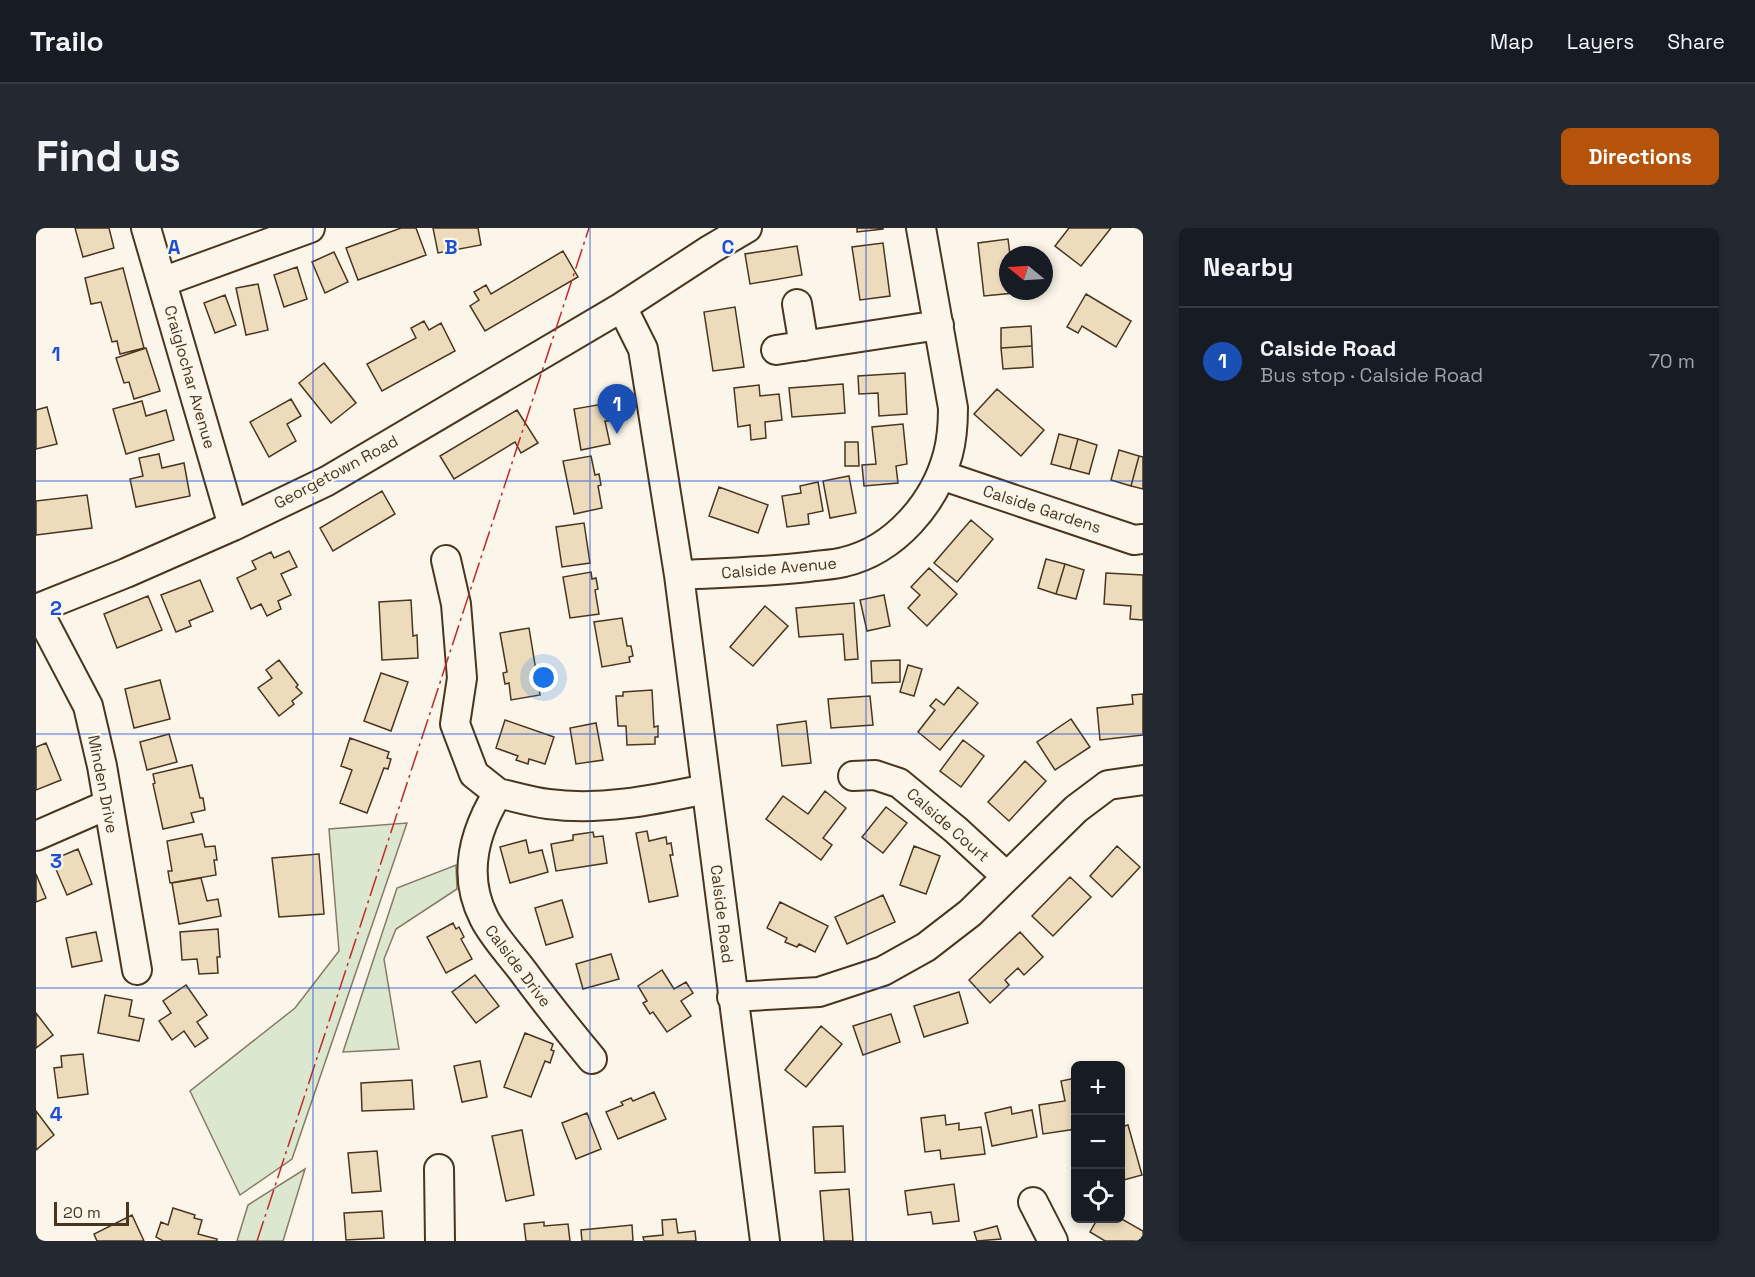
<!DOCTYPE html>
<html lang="en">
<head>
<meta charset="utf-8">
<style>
	body { margin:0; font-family:"Space Grotesk",sans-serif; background:#242831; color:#f1f3f6 }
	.controls { position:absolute; right:18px; bottom:18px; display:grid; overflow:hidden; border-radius:9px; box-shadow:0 3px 9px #0003 }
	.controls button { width:54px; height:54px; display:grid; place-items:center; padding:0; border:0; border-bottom:2px solid #363941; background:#171b24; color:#f1f3f6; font:30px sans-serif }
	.compass { position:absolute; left:963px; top:18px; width:54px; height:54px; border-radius:50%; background:#171b24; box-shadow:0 3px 9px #0003; rotate:288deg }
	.scale { position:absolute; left:18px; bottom:15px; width:75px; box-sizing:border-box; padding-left:6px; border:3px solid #4a3520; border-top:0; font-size:16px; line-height:21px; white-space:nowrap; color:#4a3520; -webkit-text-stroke:4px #fbf6e9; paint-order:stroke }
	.you { position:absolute; left:508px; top:450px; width:21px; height:21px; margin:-15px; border:4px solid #fff; border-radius:50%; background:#1a73e8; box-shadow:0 0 0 9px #1a73e833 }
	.badge { display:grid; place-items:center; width:39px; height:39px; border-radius:50%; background:#b45309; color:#fff; font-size:20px; font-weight:700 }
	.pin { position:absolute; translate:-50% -50px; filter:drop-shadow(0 2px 3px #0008) }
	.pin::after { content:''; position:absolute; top:32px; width:21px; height:18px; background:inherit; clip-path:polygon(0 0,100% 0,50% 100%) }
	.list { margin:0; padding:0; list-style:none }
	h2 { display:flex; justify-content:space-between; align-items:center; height:78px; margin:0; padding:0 24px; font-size:26px }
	h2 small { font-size:20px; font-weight:400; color:#9ea1a6 }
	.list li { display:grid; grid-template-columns:39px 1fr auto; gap:18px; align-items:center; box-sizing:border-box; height:108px; padding:0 24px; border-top:2px solid #363941 }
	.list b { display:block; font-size:22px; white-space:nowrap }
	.list p { margin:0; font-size:20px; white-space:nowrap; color:#9ea1a6 }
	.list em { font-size:20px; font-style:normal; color:#9ea1a6 }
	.icon { flex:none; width:33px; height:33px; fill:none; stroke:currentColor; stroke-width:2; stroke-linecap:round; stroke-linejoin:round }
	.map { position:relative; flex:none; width:1107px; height:1013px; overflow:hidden; border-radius:9px }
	header { display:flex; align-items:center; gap:36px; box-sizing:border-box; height:84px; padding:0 30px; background:#171b24; border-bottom:2px solid #363941 }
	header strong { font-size:28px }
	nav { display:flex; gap:33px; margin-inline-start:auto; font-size:21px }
	.intro { display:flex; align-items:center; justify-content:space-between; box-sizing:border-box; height:144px; padding:0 36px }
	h1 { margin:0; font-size:42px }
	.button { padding:15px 27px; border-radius:9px; background:#b45309; color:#fff; font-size:21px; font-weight:700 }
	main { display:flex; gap:36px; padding:0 36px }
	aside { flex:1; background:#171b24; border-radius:9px; box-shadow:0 3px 9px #0003 }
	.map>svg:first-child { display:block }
	.green { fill:#dce7d0; stroke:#887966; stroke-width:1.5 }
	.building { fill:#ecdcbc; stroke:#4a3520; stroke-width:1.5 }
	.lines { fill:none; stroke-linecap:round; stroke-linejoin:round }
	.minor-casing { stroke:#4a3520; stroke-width:32 }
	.minor { stroke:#fbf6e9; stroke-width:28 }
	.power { stroke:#c62828; stroke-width:1.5; stroke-dasharray:21 4.5 3 4.5; stroke-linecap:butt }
	.grid { fill:none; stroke:#1d4ed8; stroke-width:1.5; stroke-opacity:0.55 }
	.labels { text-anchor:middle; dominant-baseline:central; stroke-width:4.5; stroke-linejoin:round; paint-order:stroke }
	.street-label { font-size:16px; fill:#4a3520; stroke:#fbf6e9 }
	.grid-label { font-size:20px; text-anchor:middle; font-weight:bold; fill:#1d4ed8; stroke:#fbf6e9; stroke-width:4.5; stroke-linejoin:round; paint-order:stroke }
</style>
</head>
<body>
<header>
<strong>Trailo</strong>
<nav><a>Map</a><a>Layers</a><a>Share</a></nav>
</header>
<div class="intro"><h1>Find us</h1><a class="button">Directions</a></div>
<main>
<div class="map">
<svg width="1107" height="1013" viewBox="0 0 1107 1013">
	<rect width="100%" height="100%" fill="#fbf6e9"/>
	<path class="green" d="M371,595L256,931L204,967L154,863L259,780L303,723L293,601Z
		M420,637L421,661L360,701L348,731L363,821L307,824L361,660Z
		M269,941L247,1013H201L212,977Z"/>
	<path class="building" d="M39,0H73L78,20L47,29Z
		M365,0H380L390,27L322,52L310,20Z
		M397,0H442L445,17L402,25Z
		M821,0H847V1L821,4Z
		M1033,0H1075L1045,38L1019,18Z
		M972,11L974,27H972V63H977L978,65L948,68L942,15Z
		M847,15L854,68L824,72L816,19Z
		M761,18L766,47L714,56L709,26Z
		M527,23L542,49L449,103L434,78L443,72L438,64L450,57L455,66Z
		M298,24L312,54L289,65L276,34Z
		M261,39L271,71L248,79L238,47Z
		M87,40L108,120L84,126L81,113L76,114L65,74L55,76L49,50Z
		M222,56L232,102L210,107L200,60Z
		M1050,66L1095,93L1080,119L1046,98L1042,105L1031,99Z
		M189,67L200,97L179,105L168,75Z
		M699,79L708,139L677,143L668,84Z
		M388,93L393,102L405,95L419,123L346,163L331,136L380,110L375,100Z
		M995,98L996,118L965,120V100Z
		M996,118L997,139L967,141L965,120Z
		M110,120L124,163L98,171L93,154L88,155L80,130Z
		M288,135L320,175L295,195L263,155Z
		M869,145L871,186L843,188L842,165L823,166L822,148Z
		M807,156L809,185L756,189L753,160Z
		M723,157L724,168L743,166L746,192L729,194L730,210L715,212L714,197L702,199L698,160Z
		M961,161L1008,202L985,228L938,186Z
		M255,171L265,188L251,196L260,213L233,229L214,194Z
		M106,173L110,188L130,182L138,212L90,226L77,181Z
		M567,176L568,182L571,181L573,193H569L574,216L545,222L538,181Z
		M11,179L21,216L0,221V182Z
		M481,182L502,215L485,225L479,214L418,251L404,228Z
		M867,196L871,236L860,238L862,255L828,258L826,237L840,236L836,199Z
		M1023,206L1042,211L1034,241L1015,236Z
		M1042,211L1061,217L1053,246L1034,241Z
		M809,214H822L823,238H809Z
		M1083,222L1103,228L1095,258L1075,252Z
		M123,226L126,240L148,235L154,268L100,279L94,251L107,248L103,230Z
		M555,228L559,247L563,246L565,257L562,258L566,280L538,286L527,233Z
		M1103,228L1107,229V261L1095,258Z
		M813,248L820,285L794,290L787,253Z
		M782,254L787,283L772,286L773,296L751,299L746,268L765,265L764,258Z
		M683,259L732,277L722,305L673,288Z
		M346,263L359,286L297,323L284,300Z
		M51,267L56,300L0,307V273Z
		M935,292L957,311L921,354L898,335Z
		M548,295L554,335L526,339L520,299Z
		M253,323L261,339L245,346L255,367L242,373L245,381L231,388L225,376L215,381L201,350L220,341L216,333L235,324L238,330Z
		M1010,331L1029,336L1020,366L1002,360Z
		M1029,336L1048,342L1040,371L1020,366Z
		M893,340L921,366L891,398L872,380L884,367L875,359Z
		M555,344L556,351L560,350L562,361L559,362L563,386L534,390L527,349Z
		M1070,345L1107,347V392L1094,391L1095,378L1068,376Z
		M164,352L177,383L153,393L155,398L140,404L125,367Z
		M848,367L854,398L831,403L824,372Z
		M112,368L126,402L81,420L68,386Z
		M375,372L377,408L381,407L382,430L346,432L343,374Z
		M818,375L822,431L809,432L807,406L763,409L760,380Z
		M729,378L752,398L717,438L694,419Z
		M586,390L591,418H595L597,428L593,429L594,434L566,439L558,394Z
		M493,400L504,467L475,472L473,455L469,456L467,445L471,444L464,405Z
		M243,432L262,457L260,459L266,465L256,473L258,476L243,488L222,460L236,450L230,442Z
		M864,432V454L836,455L835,433Z
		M872,437L886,441L878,468L864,464Z
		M345,445L372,454L355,503L328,493Z
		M124,452L134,491L98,500L89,461Z
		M922,459L942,475L904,522L882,504L899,482L894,478L900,471L908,477Z
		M616,462L618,499L622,498V509H619V516L591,517L590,498H582L580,468H587V464Z
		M1107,466V507L1064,512L1061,480L1097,476L1096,467Z
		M834,468L837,497L795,500L792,471Z
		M1035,491L1054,519L1019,542L1001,514Z
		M469,492L518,509L509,536L493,531L492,536L480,532L482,528L460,520Z
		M770,493L775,535L746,538L741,497Z
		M560,495L567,532L540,536L534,500Z
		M133,506L141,534L111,542L104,514Z
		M314,510L353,524L351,530L355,531L352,541L348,540L331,585L304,575L316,542L305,538Z
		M927,512L948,528L925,559L904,543Z
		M10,515L25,552L0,562V519Z
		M989,533L1010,553L973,593L952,574Z
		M156,537L164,570H167L169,582L155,585L158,594L127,601L117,556L119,555L117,546Z
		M789,563L810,580L787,610L796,617L785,632L730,591L747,568L772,586Z
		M850,579L871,595L847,625L826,609Z
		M611,603L613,613L630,609L631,616L635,615L637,627H634L642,668L613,674L600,605Z
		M557,604L558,609L567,608L571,635L520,643L515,616L537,612V607Z
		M166,606L169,619L179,618L181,632H178L180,647L134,655L132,643H136L131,613Z
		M490,612L493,625L506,622L512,644L474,655L464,619Z
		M878,618L904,628L890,666L864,657Z
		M1081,618L1104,639L1076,669L1054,648Z
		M42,621L56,656L31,667L16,632Z
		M283,626L288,686L243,689L236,630Z
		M0,646L10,670L0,674Z
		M1034,649L1055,669L1017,708L996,688Z
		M165,650L171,673L182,671L185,688L143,696L136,655Z
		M847,667L859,694L811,716L799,689Z
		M526,672L537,709L510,717L499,680Z
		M744,674L792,698L779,724L763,716L761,719L749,714L751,710L731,700Z
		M417,695L420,701L423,699L428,709L425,711L436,731L410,745L391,709Z
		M182,701L184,729H181L182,745L163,746L161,731L146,732L144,704Z
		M60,704L66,733L36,739L30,710Z
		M984,704L1007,729L988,747L982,740L969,752L973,757L954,775L933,752Z
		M575,726L583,751L547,761L540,736Z
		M626,742L638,761L650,754L657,765L645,773L655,788L631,804L617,784L614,786L607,775L611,773L602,758Z
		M439,747L463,778L440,795L416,764Z
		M150,757L171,787L161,794L172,810L159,819L148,803L136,812L123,793L135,785L127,773Z
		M923,764L932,795L888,809L878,778Z
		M69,767L96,772L93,788L108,791L103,813L62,805Z
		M0,785L17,807L0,820Z
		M855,786L864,814L827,827L817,798Z
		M785,798L806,816L770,859L749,842Z
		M489,805L517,816L515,822L518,823L514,835L509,833L495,869L468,859Z
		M47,826L52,866L22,870L18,840L26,839L25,828Z
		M444,833L451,869L426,874L418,838Z
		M1040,850V901L1007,906L1003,877L1029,873L1025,853Z
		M376,852L378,881L326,883L325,855Z
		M618,864L630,891L582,911L570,884L587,877L585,874L595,870L597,873Z
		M975,879L976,886L996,882L1001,909L956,918L949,885Z
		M0,883L18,907L0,922Z
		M551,885L565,921L540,931L526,895Z
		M909,887L910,897L923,895V902L945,899L949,926L905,931L904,922L889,924L885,890Z
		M1092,897L1106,947L1084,953V899Z
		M807,898L809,944L779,945L777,899Z
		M486,902L498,967L470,973L456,908Z
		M341,923L345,963L316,965L312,925Z
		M918,956L923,993L897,996L895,984L872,987L869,963Z
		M813,961L817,1013H788L784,963Z
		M137,980L159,987L158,990L166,992L162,1006L181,1011V1013H127L120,1009L125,994L132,997Z
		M346,983L348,1010L310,1012L308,985Z
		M96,987L108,1013H61L58,1006Z
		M1062,990H1084L1107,1003V1013H1069L1054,1004Z
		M640,991L642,1005L659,1003L660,1013H608L607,1009L627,1007L626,992Z
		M508,994V998L532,996L534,1013H490L488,996Z
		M596,997L597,1013H546L545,1002Z
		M961,998L965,1011L941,1013L938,1004Z"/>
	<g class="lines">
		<defs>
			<path id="minor" d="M110,0L197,298
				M126,54L274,0
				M761,76L768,118
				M586,79L607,121L643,347L729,1013
				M740,122L903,97
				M905,247L1098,312L1107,311
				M410,332L420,376L426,450L419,496L438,546L462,565
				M643,347C686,345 729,344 772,339C784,337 797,337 808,334C859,322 899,275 912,226C916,211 917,196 917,180L885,0
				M0,381L90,345L197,298L291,253L586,79L675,21L711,0
				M1,381L52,478L66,538L101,742
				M817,548L839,547L863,555L920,602L970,648
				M0,608L71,577
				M696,769L783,764L847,743L890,719L934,685L1040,581L1072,557L1107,552
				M556,831C532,802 508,772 486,742C473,725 457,708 448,690C426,647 438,604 462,565C479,569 496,574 512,576C566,583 617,572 670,561
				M403,941L404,1013
				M997,974L1017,1013"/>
		</defs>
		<use href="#minor" class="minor-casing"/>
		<use href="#minor" class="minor"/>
		<path class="power" d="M221,1013L553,0"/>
	</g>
	<path class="grid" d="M277,0V1013M554,0V1013M830,0V1013M0,253H1107M0,506H1107M0,760H1107"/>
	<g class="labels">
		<g class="street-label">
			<text transform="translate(154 149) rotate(74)">Craiglochar Avenue</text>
			<text transform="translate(300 244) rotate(-28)">Georgetown Road</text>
			<text transform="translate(1006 281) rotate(18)">Calside Gardens</text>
			<text transform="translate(743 340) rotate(-5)">Calside Avenue</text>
			<text transform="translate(67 556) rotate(79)">Minden Drive</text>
			<text transform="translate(912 597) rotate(41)">Calside Court</text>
			<text transform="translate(686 686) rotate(83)">Calside Road</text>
			<text transform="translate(482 738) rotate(53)">Calside Drive</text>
		</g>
	</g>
	<g class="grid-label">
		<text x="138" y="26">A</text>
		<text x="415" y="26">B</text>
		<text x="692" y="26">C</text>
		<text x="20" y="133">1</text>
		<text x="20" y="387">2</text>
		<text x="20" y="640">3</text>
		<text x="20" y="893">4</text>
	</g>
</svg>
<div class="controls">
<button>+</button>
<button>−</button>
<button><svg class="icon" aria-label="locate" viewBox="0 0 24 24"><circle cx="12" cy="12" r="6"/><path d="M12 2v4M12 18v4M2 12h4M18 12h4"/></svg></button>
</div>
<svg class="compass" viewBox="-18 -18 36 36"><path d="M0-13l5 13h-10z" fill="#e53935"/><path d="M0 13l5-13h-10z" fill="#9ea1a6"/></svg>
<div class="scale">20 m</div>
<div class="you"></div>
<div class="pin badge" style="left:581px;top:206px;background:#1a4fb4">1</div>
</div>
<aside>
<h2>Nearby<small></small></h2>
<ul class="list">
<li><span class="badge" style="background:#1a4fb4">1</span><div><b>Calside Road</b><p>Bus stop · Calside Road</p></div><em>70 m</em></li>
</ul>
</aside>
</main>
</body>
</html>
